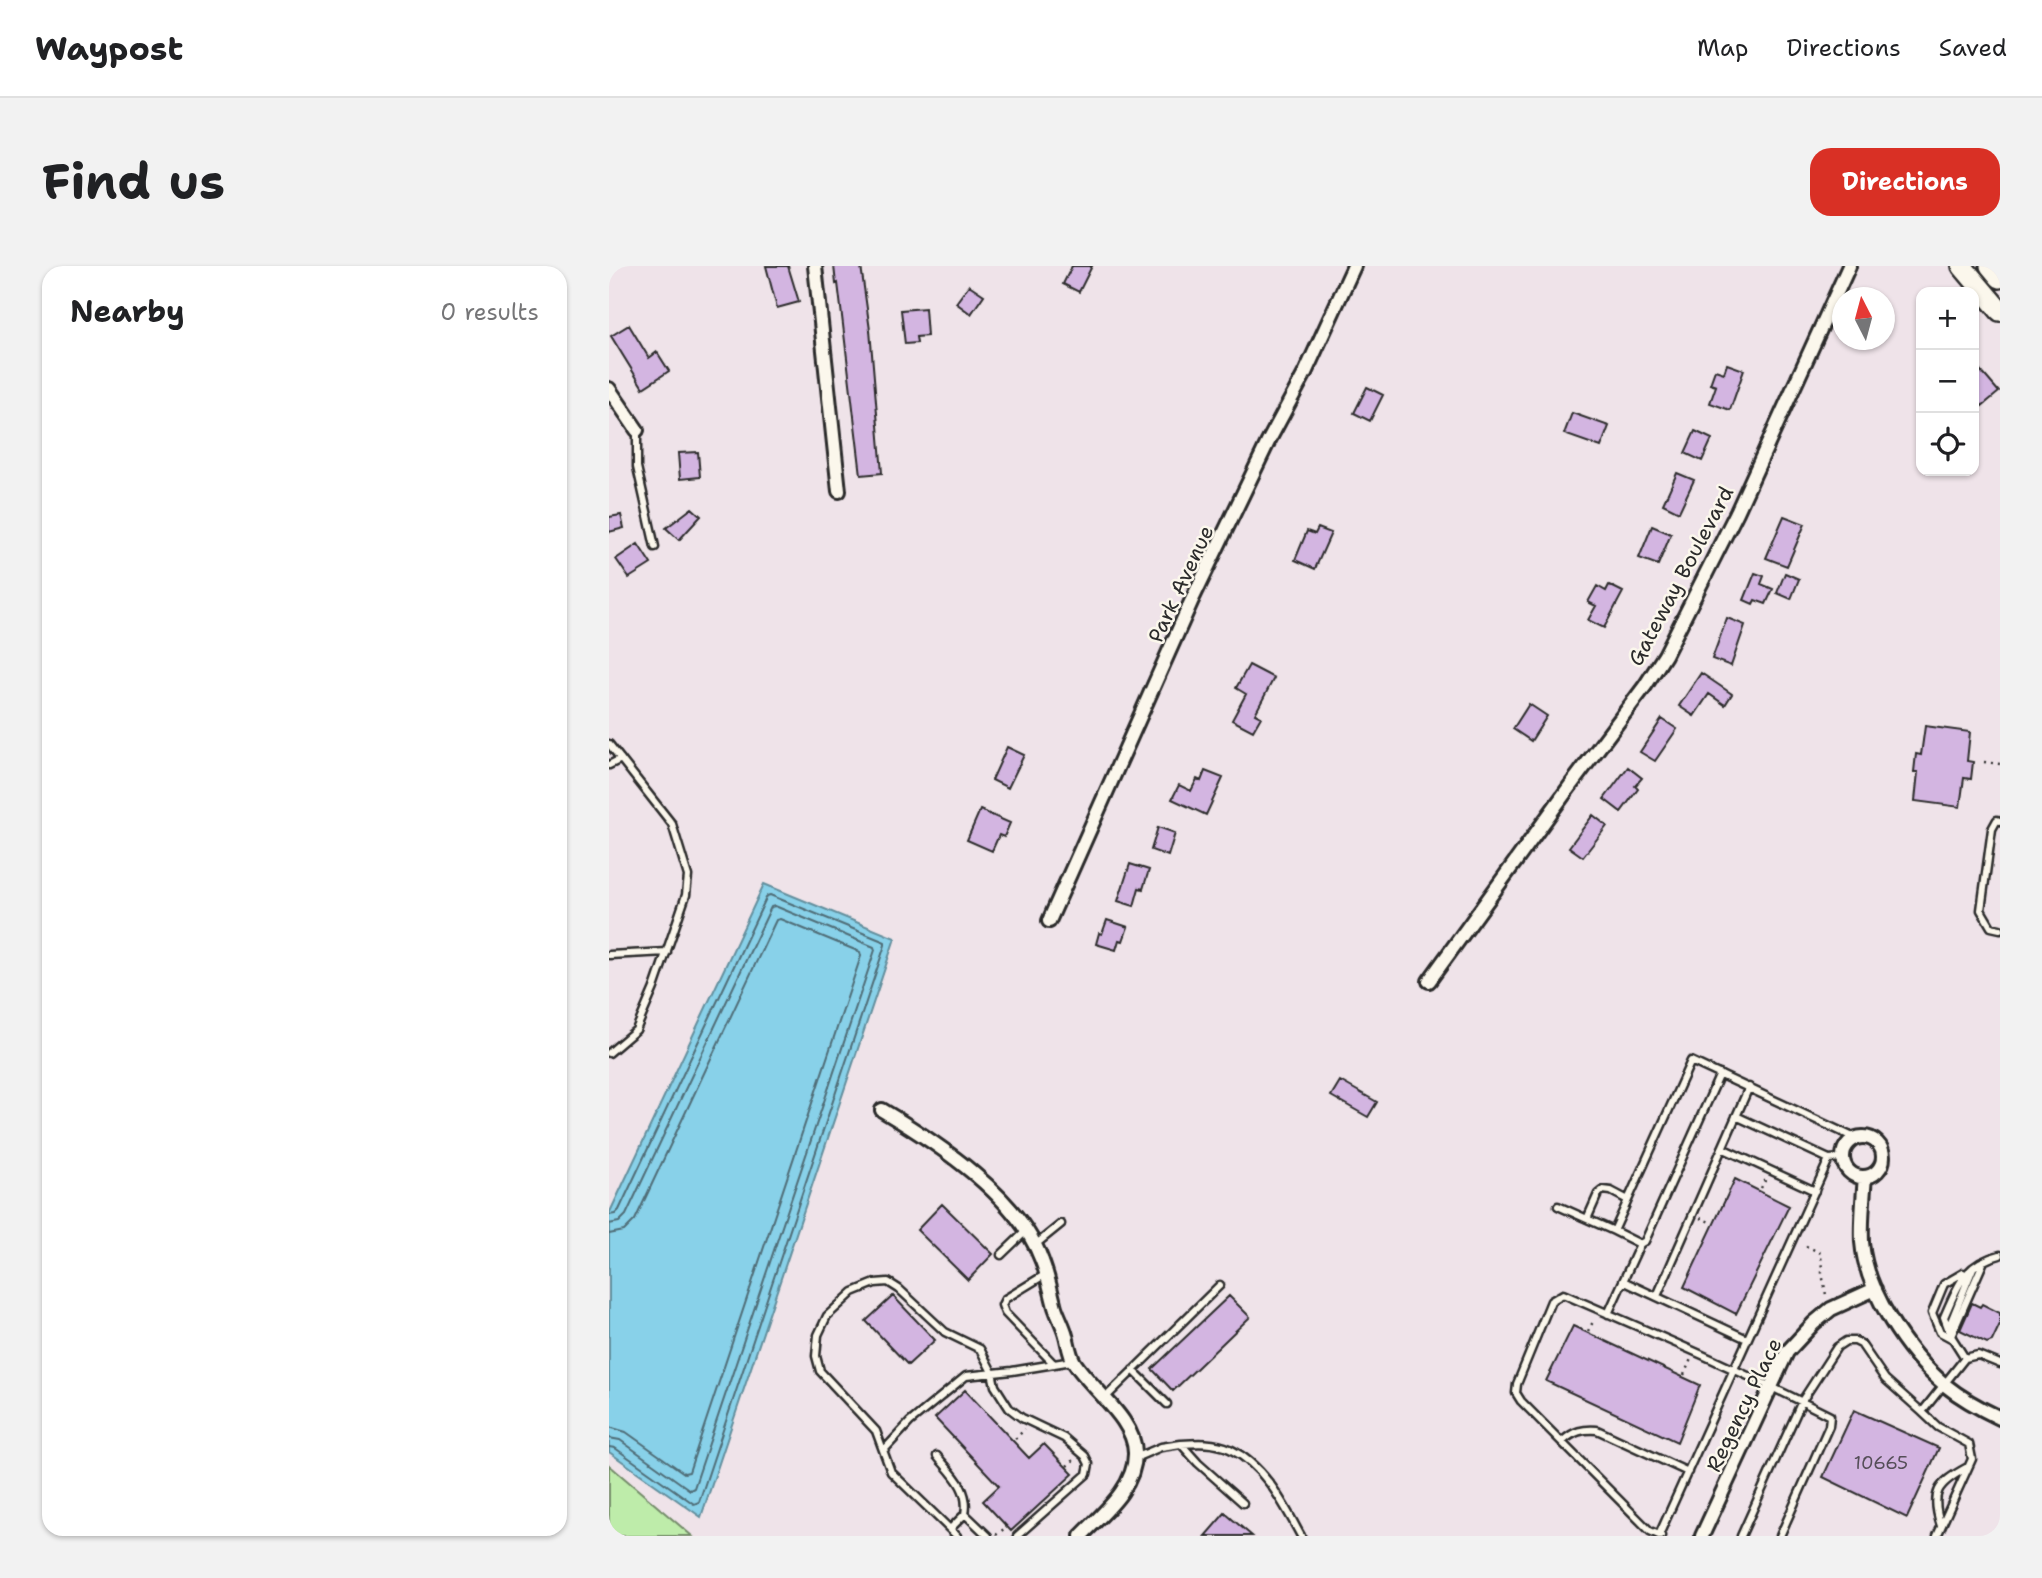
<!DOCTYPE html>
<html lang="en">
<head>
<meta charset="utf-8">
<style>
	body { margin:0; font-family:"Shantell Sans",sans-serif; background:#f2f2f2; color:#202124 }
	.controls { position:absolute; right:21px; top:21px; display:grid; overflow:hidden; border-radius:14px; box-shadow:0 2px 5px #0004 }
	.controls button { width:63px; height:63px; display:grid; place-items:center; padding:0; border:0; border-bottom:2px solid #e0e0e0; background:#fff; color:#202124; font:35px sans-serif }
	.compass { position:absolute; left:1223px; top:21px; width:63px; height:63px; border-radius:50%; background:#fff; box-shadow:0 2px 5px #0004; rotate:354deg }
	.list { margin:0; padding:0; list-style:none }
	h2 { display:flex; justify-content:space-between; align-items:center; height:91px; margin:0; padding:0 28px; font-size:30px }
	h2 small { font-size:23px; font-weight:400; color:#757577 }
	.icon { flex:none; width:38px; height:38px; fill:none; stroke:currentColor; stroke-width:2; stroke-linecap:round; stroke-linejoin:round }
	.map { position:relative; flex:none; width:1391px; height:1270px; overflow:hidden; border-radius:21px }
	header { display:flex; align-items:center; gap:42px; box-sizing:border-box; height:98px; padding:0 35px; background:#fff; border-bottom:2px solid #e0e0e0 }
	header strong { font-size:33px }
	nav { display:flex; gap:38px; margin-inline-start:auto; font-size:24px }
	.intro { display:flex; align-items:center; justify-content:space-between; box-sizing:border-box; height:168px; padding:0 42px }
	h1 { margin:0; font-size:49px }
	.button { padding:18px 32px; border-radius:21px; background:#d93025; color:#fff; font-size:24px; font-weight:700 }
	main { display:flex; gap:42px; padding:0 42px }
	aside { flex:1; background:#fff; border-radius:21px; box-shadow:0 2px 5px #0004 }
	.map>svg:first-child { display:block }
	.green { fill:#beecaa; stroke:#748c6a; stroke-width:2 }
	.water { fill:#88d1e9; stroke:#638f9d; stroke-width:2 }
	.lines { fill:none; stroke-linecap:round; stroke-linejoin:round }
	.shore { stroke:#506d77; stroke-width:2 }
	.building { fill:#d3b5e1; stroke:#2b2b2b; stroke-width:2 }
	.lane-casing { stroke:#2b2b2b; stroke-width:11 }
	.street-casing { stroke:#2b2b2b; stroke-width:18 }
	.secondary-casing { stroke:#2b2b2b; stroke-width:24 }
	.path { stroke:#2b2b2b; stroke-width:2.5; stroke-dasharray:2 5; stroke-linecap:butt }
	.lane { stroke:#fbf7ec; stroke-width:6 }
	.street { stroke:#fbf7ec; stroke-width:12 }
	.secondary { stroke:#fbf7ec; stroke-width:19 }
	.labels { text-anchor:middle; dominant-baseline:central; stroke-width:5; stroke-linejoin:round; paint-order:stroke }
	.number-label { font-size:18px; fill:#554e58 }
	.street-label { font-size:21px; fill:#2b2b2b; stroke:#fbf7ec }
</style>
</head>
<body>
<header>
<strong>Waypost</strong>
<nav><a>Map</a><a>Directions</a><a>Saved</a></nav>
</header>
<div class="intro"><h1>Find us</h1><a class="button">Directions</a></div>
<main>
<aside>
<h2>Nearby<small>0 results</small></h2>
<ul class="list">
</ul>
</aside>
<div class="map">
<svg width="1391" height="1270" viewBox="0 0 1391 1270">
	<rect width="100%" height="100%" fill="#efe3e9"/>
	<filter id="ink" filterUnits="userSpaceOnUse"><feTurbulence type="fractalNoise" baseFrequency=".0143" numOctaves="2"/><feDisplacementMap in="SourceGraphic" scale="14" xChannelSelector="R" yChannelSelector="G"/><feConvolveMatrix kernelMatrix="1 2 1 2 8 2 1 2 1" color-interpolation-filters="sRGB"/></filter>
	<g filter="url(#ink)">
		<path class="green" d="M0,1199L83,1270H0Z"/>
		<path class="water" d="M155,618L286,672L92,1251L0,1186V948Z"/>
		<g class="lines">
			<path class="shore" d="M0,949L6,948L10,944L158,630L161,629L276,676V679L90,1236L85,1238L6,1182L0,1181
				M0,958L10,956L17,949L162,641L166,640L265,681L266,684L85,1222L81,1224L11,1174L0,1172
				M0,968L15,965L26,954L167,654L171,653L251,686L252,690L80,1206L75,1207L17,1166L0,1161"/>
		</g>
		<path class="building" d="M157,0H179L190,36L168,42Z
			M225,0H252L261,64L273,207L252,209L229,17L227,18Z
			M463,0H483L470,26L454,18Z
			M360,19L375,29L362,48L347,37Z
			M316,42L318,70L307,71L308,77L296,78L292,44Z
			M20,59L40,92L48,86L60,105L34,122L2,70Z
			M1365,97L1390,126L1373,140L1365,130Z
			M1118,98L1135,104L1121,144L1101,137L1107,120L1101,118L1106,104L1115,107Z
			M758,121L774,129L761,155L745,147Z
			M963,147L1000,160L992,181L955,168Z
			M1086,165L1103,173L1093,195L1076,187Z
			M89,186L91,211L71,213L69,187Z
			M1068,207L1085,214L1070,246L1054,238Z
			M83,242L92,250L70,274L57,262Z
			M12,249L15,262L0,266V251Z
			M1175,250L1196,258L1178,300L1157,292Z
			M1043,260L1062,268L1049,299L1030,292Z
			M709,262L722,267L706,303L686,294L698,265L706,268Z
			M29,278L42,298L20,312L7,293Z
			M1146,307L1155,310L1152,318L1164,323L1157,338L1146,334L1144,338L1135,334Z
			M1176,307L1190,313L1182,333L1168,327Z
			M1000,319L1014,326L995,362L979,354L987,340L979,336L988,320L997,325Z
			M1118,352L1136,359L1122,400L1103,393Z
			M640,399L665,412L646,448L652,451L644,465L623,454L637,428L627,422Z
			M1092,407L1123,428L1116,439L1100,428L1085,450L1070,440Z
			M920,438L938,450L922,475L904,463Z
			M1053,453L1068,463L1046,495L1031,486Z
			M1316,460L1361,466L1358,495L1364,496L1362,513L1355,512L1351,541L1306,535L1309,506H1305L1307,488L1312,489Z
			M398,481L415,489L399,522L383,514Z
			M1019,501L1033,512L1026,520L1029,523L1012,546L995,533Z
			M596,505L614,512L597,549L563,533L570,519L582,525L588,513L592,515Z
			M371,544L401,557L395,571L390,569L383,585L358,574Z
			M984,549L998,560L974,591L960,581Z
			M549,561L566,567L559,590L542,584Z
			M521,598L540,604L534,623L530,622L525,640L509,635Z
			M498,654L519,661L514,675L510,674L507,684L487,678L490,667L493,668Z
			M731,815L768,836L759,851L722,830Z
			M1126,913L1180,940L1127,1048L1075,1021Z
			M333,938L384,988L359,1014L308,964Z
			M284,1030L326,1074L299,1099L257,1055Z
			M620,1030L641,1051L564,1125L543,1103Z
			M1363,1037L1371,1041L1373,1038L1391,1047V1058L1383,1075L1378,1077L1351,1064Z
			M964,1060L1091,1119L1068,1176L937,1115Z
			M356,1124L420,1192L435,1178L464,1208L402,1265L374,1235L390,1220L326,1152Z
			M1245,1144L1330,1182L1298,1252L1214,1211Z
			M616,1247L643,1270H596Z"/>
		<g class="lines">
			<defs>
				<path id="lane" d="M28,164V201L46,281
					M0,478L63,558L79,610L77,629L45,722L27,764L0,787
					M0,499L12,493
					M1391,555L1388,554L1383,563L1372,644L1382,661L1391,663
					M0,689L58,686
					M1127,850L1220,893
					M1113,882L1206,925
					M949,940L1005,965
					M978,953L989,928L994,924L1002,925L1019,934
					M1031,978L1036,975L1111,808
					M426,979L452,958
					M392,989L417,965
					M437,1008L396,1033L393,1039L396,1047L445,1098
					M1014,1015L1138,1073
					M1048,1030L1140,821
					M999,1048L1031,978L1005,965L1082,795L1246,872
					M1339,1063L1364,1002
					M1342,1070L1375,995
					M1342,1072L1331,1066L1323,1047L1335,1018L1354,1007
					M1356,1092L1342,1070L1335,1051C1349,1020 1354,998 1391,989
					M524,1104L558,1138
					M495,1133L611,1019
					M954,1175C965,1165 974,1163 988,1164L1079,1206
					M572,1178C588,1177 606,1176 621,1183C656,1200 674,1237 692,1270
					M275,1184L301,1156L357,1110L403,1105L463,1095
					M328,1190C343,1208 361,1223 356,1248
					M526,1192L552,1181L572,1178L589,1197L634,1237
					M1332,1260C1321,1227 1328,1218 1357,1202
					M341,1263L356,1248L379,1270
					M1050,1269L1220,893L1233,892
					M348,1270L282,1206L267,1165L211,1105L207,1090L209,1069L218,1050L244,1026L266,1017L279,1016L290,1023L336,1066L371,1083L383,1106L386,1120L400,1142L413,1152L455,1172L476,1190L480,1198L478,1208L408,1270
					M1052,1270L1041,1265L912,1135L907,1127L908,1118L942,1035L954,1028C1043,1067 1134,1105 1221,1150L1220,1160L1171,1270
					M1132,1270L1193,1135L1228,1081L1237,1075H1246L1252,1078L1276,1113L1313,1146
					M1328,1270L1363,1193L1360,1178L1329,1161L1313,1146L1356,1092L1369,1089L1391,1098"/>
				<path id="street" d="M206,0L230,225
					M0,123L28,164
					M440,655L582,336L659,176L696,107L745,0
					M820,715L961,520L1036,420L1056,389L1128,246L1240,0
					M273,844C330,878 410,931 433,995C439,1010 442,1026 446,1041C449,1050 453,1057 456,1066C459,1075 460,1088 465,1096C482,1123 527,1154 526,1188C526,1222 494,1247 472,1270
					M1234 891a20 20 0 1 1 40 0a20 20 0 1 1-40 0Z
					M1256,911C1254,933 1252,955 1253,976C1257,1026 1298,1087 1336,1119C1352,1132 1372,1143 1391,1152
					M1093,1270L1178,1086L1205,1057L1222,1043L1266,1023"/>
				<path id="secondary" d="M1353,0L1391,45
					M1381,0L1391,12"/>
			</defs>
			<use href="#lane" class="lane-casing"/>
			<use href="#street" class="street-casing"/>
			<use href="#secondary" class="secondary-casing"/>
			<path class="path" d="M1375,496L1391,498
				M1152,922L1157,913
				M1091,952L1101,956
				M1197,980L1212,987L1213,1007L1217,1029
				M979,1065L985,1054
				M1075,1109L1082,1093
				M406,1173L416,1163
				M458,1200L466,1193
				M387,1269L395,1263"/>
			<use href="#lane" class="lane"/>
			<use href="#street" class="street"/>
			<use href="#secondary" class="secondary"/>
		</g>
	</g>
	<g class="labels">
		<g class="number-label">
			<text x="1272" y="1197">10665</text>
		</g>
		<g class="street-label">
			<text transform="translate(1072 310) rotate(-62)">Gateway Boulevard</text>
			<text transform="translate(572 318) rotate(-65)">Park Avenue</text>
			<text transform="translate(1135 1139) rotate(-64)">Regency Place</text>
		</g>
	</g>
</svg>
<div class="controls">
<button>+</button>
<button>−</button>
<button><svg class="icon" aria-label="locate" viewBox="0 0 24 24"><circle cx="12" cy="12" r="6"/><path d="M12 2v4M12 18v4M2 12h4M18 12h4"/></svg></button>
</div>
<svg class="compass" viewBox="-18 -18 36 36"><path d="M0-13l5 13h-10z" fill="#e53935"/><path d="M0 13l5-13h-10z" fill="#757577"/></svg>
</div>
</main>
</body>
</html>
